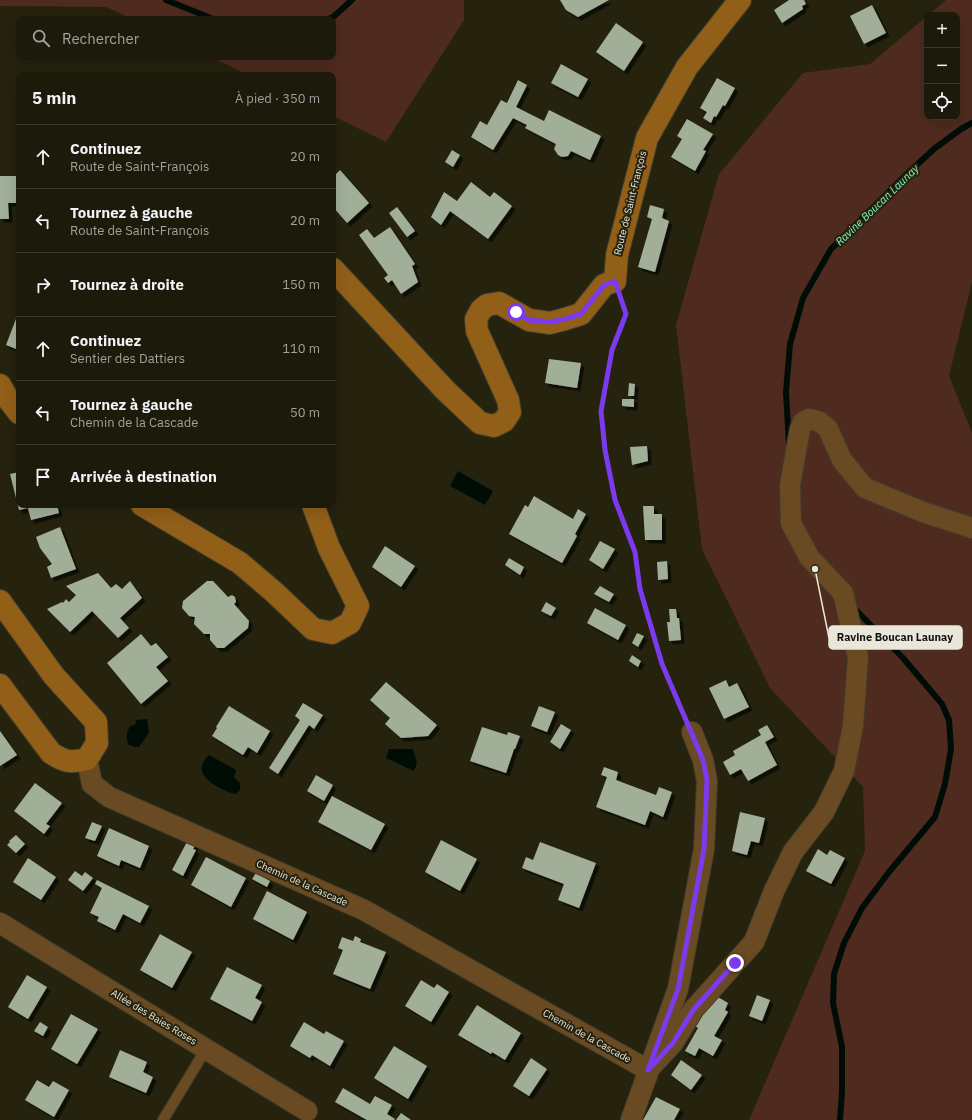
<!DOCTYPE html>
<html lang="fr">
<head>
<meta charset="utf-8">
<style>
	body { margin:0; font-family:"IBM Plex Sans",sans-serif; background:#292718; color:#f1f3f6 }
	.controls { position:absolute; right:12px; top:12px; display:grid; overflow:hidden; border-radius:8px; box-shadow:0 4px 16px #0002 }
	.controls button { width:36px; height:36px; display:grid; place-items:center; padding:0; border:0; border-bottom:1px solid #3a382b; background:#1c1a0a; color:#f1f3f6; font:20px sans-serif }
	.stop { position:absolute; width:12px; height:12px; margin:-9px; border:3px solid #7c3aed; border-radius:50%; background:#fff }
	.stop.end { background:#7c3aed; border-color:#fff; box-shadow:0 1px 4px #0008 }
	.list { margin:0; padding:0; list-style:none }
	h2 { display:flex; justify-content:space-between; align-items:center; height:52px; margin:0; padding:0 16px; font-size:17px }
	h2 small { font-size:13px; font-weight:400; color:#a0a19c }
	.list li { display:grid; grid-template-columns:26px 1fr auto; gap:12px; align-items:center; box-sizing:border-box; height:64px; padding:0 16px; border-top:1px solid #3a382b }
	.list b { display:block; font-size:15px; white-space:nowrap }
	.list p { margin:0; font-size:13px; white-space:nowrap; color:#a0a19c }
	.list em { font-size:13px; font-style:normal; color:#a0a19c }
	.icon { flex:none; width:22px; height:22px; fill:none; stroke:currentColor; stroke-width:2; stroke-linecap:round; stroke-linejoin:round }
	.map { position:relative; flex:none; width:972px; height:1120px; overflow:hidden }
	.search { position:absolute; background:#1c1a0a; box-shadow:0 4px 16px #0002; left:16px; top:16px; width:320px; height:44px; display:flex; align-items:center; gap:10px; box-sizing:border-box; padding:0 14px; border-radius:8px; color:#a0a19c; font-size:15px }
	.panel { position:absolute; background:#1c1a0a; box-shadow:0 4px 16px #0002; left:16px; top:72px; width:320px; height:436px; border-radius:8px }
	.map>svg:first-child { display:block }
	.green { fill:#4f2a1f }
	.water { fill:#000d06 }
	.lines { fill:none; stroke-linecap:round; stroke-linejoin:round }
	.stream { stroke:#000d06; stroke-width:6 }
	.building { fill:#a1af99; filter:url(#shadow) }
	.lane-casing { stroke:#403e2b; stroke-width:12 }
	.street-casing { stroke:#403e2b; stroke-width:22 }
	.secondary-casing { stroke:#403e2b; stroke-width:24 }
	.path { stroke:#908e7e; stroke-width:2.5; stroke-dasharray:3 2; stroke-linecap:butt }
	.lane { stroke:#6a4a23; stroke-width:10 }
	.street { stroke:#6a4a23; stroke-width:20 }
	.secondary { stroke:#925f18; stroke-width:22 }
	.route { stroke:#7c3aed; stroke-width:5 }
	.labels { text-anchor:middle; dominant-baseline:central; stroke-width:4; stroke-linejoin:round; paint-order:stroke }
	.street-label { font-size:10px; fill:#e9e7da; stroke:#25220e }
	.water-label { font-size:11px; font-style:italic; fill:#81f4c6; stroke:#25220e }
	.leader { fill:none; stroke:#e9e7da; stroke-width:1.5 }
	.callout-dot { fill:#e9e7da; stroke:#25220e; stroke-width:1.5 }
	.callout { fill:#e9e7da; stroke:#e9e7da; stroke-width:1.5 }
	.callout-label { font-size:11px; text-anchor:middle; font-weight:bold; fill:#111 }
</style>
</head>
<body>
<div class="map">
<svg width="972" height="1120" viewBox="0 0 972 1120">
	<defs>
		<filter id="shadow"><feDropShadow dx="3.5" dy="3.5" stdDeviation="0" flood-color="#0009"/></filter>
	</defs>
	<rect width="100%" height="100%" fill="#25220e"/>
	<path class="green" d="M0,0H464V20L386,142L333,116V75H248L211,57H333V19H132L106,7L0,6Z
		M946,0H972V282L949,376L972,433V1120H749L865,851L863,787L770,688L702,549L676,325L719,174L803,73L870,64L927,16V117H957V15H928Z"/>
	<path class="water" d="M458,471L493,491L485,505L450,486Z
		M147,719L149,733L139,747H135L129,745C125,738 127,732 130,726L135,725L136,722L135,720Z
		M389,749H413L417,763L414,771L386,758Z
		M209,755L236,770L234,777L240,783V790L236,794C225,792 199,780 202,766C203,761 206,758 209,755Z"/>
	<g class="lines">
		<path class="stream" d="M166,0L213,19
			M327,19L332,18L352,0
			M789,445L786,392L790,344L803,298L831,249L908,173L934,149L961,129L972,123
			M840,1120L842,1091V1047L833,1003L834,974L844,943L862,908L889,872L935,817L945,784L951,749L949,720L942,704L903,658L853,607"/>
	</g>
	<path class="building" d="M560,0H609L578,17L566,10Z
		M789,0H804L806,4L802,6L803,9L782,23L774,10Z
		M872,5L886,33L864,44L850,16Z
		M616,23L643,42L624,71L596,52Z
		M561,64L588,79L578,97L551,83Z
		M717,78L735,88L725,106L723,105L716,117L714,116L711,123L703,118L707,112L700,108Z
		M518,80L527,85L516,107L544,121L549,110L601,136L590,160L571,151L568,156L562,157L558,155L554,149L556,144L525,128L527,125L513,118L493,150L471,137L480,121L487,125L501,100L507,103Z
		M687,119L713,134L703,150L706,151L695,171L671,157L682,139L677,136Z
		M452,150L460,155L453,167L445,162Z
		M340,170L369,203L347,223L333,207V177Z
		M0,176H19V203H8L9,219H0Z
		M471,182L490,197L494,192L512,206L488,239L450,211L441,225L431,217L444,192L457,201Z
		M650,205L664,209L662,218L669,221L655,272L638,267L652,219L647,217Z
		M397,207L415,231L407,237L389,213Z
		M390,227L415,264L412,266L418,282L401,294L392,280L388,283L384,278L388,275L359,235L367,229L374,238Z
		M19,311V350L6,345Z
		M549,359L581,363L577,388L545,383Z
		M629,383L635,384L634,396H628Z
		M622,399H634V407L622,406Z
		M647,446L648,461L632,465L630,447Z
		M19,472V505H57L59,513L31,520L28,508L19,510L10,474Z
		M534,496L573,519L578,509L586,514L575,534L577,536L562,563L509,534L525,505L528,507Z
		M643,506H654V514H662V540H645Z
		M60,527L76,569L51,578L47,567L52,564L40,548L36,537Z
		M600,541L615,549L603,569L589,560Z
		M385,546L415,566L401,587L372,567Z
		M509,558L524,567L520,575L505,565Z
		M667,561L668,579L658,580L657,562Z
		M98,573L111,588L116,584L122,589L130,581L142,598L120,618L129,628L118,638L92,611L70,632L47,609L62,602L63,603L66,599L69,602L76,595L66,586Z
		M207,581H213L228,597L232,595L235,597L236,602L234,604L249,621L248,628L224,648H217L210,640V634H204L194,624L195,617L189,616L182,608L183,601Z
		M600,586L614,594L609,602L594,594Z
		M546,602L556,608L551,616L541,611Z
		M595,608L626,625L618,640L587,623Z
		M669,609H676L677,618H679L681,640L669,641L667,622H670Z
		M637,633L644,636L638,647L632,643Z
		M141,634L151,646L156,643L168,657L156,667L168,681L141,704L107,663Z
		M632,655L641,661L638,667L629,661Z
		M726,680L729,687L737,683L749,707L724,719L709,688Z
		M386,682L437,725L428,736L401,738L385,724L390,718L370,700Z
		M303,703L323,715L314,729L309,725L278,774L269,768L300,720L295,716Z
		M229,706L270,731L257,753L248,747L243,755L212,736L217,728L216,727Z
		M539,706L555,712L547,732L531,726Z
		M561,724L571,730L560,749L550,742Z
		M767,725L774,737L765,742L777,765L748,781L741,769L730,775L723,762L735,755L733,751L761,735L758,730Z
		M482,727L507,735L508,732L520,736L515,749H514L506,773L470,761Z
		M0,731L17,755L0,766Z
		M604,767L618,772L616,780L656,795L659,787L672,792L663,817L650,811L645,825L596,807L607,777L601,775Z
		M316,775L333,785L324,801L307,791Z
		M35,783L62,803L46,824L50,826L44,834L14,811Z
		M332,796L385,824L371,850L318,822Z
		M740,812L765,818L759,843L751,841L747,855L732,851Z
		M92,822L102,826L95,841L85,838Z
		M109,828L149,846L140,868L121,860L119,866L97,856Z
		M16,835L25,844L16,853L7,845L10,842L9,841Z
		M189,838L197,842L193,849L196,850L183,876L172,870Z
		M441,840L477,859L460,891L425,872Z
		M540,842L596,863L579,908L558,900L564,884L522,868L526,857L533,860Z
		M818,849L827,855L830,850L845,858L831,884L806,871Z
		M206,857L246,878L231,907L191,885Z
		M28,858L56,877L41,900L13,882Z
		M75,871L82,876L85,872L93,878L83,891L68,880Z
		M256,873L270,881L267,887L252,879Z
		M97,880L149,906L140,923L123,914L115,930L97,921L99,917L90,913L102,888L95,884Z
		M267,891L307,912L293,940L253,919Z
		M160,934L192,952L172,988L140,970Z
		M355,936L361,939L360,942L386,952L370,989L333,974L343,950L338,948L342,937L353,941Z
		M227,967L262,985L255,998L262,1002L252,1021L210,999Z
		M27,975L47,987L28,1019L8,1007Z
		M421,980L434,988L437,984L449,992L431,1022L405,1006Z
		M713,994L728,1003L725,1010L728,1012L714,1036L722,1040L713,1056L699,1048L695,1056L685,1051L698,1028L695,1026Z
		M757,995L770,1000L762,1021L749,1016Z
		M477,1005L521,1033L505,1060L492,1052L491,1054L458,1035Z
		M71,1014L98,1029L77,1064L51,1049Z
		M40,1022L48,1027L43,1036L34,1031Z
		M304,1022L324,1034L326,1031L344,1041L330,1066L312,1055L310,1058L290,1046Z
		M394,1046L427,1066L408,1099L374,1078Z
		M120,1050L147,1062L143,1072L153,1077L146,1093L109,1077Z
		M531,1058L547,1069L529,1096L513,1086Z
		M681,1060L702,1075L691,1090L671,1075Z
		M37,1080L49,1087L53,1081L69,1090L54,1117L25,1100Z
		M343,1088L370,1104L375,1096L392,1105L387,1114L395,1119L394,1120H367L335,1102Z
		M656,1097L680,1109L674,1120H643Z
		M401,1113L411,1120H396Z"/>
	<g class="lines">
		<defs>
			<path id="lane" d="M163,1120L206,1049"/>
			<path id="street" d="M87,759L92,784L109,797L364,910L648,1070L673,1043L694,1009L754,942L774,891L793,852L824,812L844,771L853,726L858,657L843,593L809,557L791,523L790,485L800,429L803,422L809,419L820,422L828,429L842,460L865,488L923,512L972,528
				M0,923L307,1111
				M631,1120L678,989L704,849L707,781L703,760L692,732"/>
			<path id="secondary" d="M333,269L445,390L480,423L494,426L504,421L510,412L508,400L477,331L476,319L481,310L487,305L499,303L529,320L550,323L565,319L581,314L604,285L615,281L617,255L647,138L687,67L740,0
				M0,385L8,399L19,413
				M142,505L240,563L274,592L313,629L332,633L350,623L358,606L329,548L313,505
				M0,601L54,676L96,722L97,743L87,759C70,763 65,762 51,753L0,685"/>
		</defs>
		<use href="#lane" class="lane-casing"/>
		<use href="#street" class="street-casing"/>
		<use href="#secondary" class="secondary-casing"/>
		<path class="path" d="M622,301L626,314L612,350L601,411L605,451L615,500L635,551L640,589L662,664L684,715"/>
		<use href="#lane" class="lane"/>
		<use href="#street" class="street"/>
		<use href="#secondary" class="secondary"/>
	</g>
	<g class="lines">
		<path class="route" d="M516,312L529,320L550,322L565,319L581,314L604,285L615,281L626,314L612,350L601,411L605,450L615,500L635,552L640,589L662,664L703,760L707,780L704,849L678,989L648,1070L673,1043L694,1009L735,963"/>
	</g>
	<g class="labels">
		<g class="street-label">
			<text transform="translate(630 203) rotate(-76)">Route de Saint-François</text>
			<text transform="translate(302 883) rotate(24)">Chemin de la Cascade</text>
			<text transform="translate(154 1017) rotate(31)">Allée des Baies Roses</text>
			<text transform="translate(587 1036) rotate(29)">Chemin de la Cascade</text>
		</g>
		<g class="water-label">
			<text transform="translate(877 205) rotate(-44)">Ravine Boucan Launay</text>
		</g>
	</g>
	<path class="leader" d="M815 569L829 638"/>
	<circle class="callout-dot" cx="815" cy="569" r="4"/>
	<rect class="callout" x="829" y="626" width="133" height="23" rx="4"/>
	<g class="callout-label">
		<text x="895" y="641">Ravine Boucan Launay</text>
	</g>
</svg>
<div class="controls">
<button>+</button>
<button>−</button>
<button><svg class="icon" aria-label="locate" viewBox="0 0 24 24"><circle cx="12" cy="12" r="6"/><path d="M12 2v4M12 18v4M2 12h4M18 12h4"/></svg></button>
</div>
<div class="stop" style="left:516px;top:312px"></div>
<div class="stop end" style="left:735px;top:963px"></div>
<div class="search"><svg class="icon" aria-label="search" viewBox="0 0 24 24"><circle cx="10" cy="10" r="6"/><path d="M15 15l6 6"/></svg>Rechercher</div>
<section class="panel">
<h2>5 min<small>À pied · 350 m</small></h2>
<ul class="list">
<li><svg class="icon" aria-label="ahead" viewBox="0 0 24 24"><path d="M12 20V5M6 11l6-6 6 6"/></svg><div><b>Continuez</b><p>Route de Saint-François</p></div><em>20 m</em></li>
<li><svg class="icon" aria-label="left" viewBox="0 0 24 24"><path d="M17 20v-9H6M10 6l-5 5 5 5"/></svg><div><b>Tournez à gauche</b><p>Route de Saint-François</p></div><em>20 m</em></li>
<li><svg class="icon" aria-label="right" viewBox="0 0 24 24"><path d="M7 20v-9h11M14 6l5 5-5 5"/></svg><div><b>Tournez à droite</b></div><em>150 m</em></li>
<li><svg class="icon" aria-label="ahead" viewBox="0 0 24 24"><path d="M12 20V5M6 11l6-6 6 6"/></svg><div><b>Continuez</b><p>Sentier des Dattiers</p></div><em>110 m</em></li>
<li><svg class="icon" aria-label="left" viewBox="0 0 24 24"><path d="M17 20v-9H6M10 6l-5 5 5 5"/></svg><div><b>Tournez à gauche</b><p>Chemin de la Cascade</p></div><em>50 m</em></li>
<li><svg class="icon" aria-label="arrive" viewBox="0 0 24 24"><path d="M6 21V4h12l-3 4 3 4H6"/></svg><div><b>Arrivée à destination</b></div></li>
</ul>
</section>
</div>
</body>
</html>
